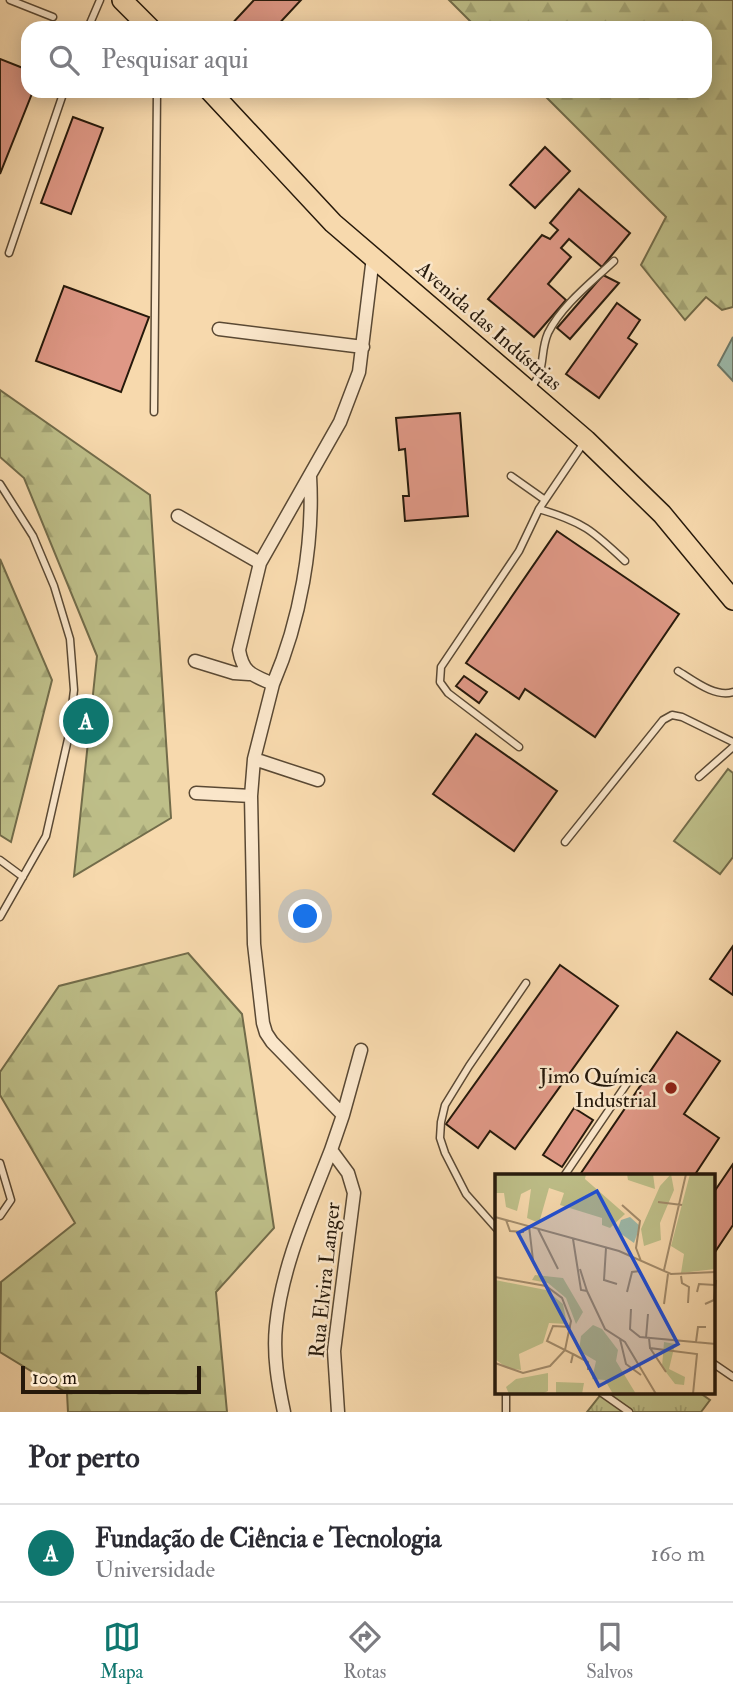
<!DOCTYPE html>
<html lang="pt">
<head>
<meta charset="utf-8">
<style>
	body { margin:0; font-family:"IM FELL Double Pica",serif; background:#f7f7f7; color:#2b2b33 }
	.scale { position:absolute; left:21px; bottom:18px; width:180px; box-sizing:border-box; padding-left:7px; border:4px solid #26190b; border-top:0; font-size:19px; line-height:24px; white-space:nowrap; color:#26190b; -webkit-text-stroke:5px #fae6ca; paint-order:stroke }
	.you { position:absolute; left:306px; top:917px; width:24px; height:24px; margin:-18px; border:5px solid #fff; border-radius:50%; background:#1a73e8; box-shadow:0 0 0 10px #1a73e833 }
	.badge { display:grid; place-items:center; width:46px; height:46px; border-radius:50%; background:#0f766e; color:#fff; font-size:23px; font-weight:700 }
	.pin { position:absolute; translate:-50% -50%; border:4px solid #fff; box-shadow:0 2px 7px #0006 }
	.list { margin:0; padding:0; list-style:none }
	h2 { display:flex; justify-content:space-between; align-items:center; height:91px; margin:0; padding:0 28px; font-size:30px }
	h2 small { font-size:23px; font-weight:400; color:#7c7c81 }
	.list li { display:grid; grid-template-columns:46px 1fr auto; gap:21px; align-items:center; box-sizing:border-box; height:98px; padding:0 28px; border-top:2px solid #e1e1e2 }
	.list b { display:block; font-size:26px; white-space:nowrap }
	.list p { margin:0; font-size:23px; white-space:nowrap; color:#7c7c81 }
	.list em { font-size:23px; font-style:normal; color:#7c7c81 }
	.icon { flex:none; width:38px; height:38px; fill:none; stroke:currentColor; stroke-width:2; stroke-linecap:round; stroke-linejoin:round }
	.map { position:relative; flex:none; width:733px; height:1412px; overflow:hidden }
	.search { position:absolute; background:#fff; box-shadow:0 4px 18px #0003; left:21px; right:21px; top:21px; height:77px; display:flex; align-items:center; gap:18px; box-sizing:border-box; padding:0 24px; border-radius:21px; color:#7c7c81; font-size:26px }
	.sheet { height:189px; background:#fff }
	nav { display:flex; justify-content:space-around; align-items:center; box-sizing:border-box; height:98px; border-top:2px solid #e1e1e2; background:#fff; font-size:19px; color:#7c7c81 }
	nav a { display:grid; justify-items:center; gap:4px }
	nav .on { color:#0f766e }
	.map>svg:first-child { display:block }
	.grass { fill:url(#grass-tufts); stroke:#726c4a; stroke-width:2 }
	.forest { fill:url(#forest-firs); stroke:#726c4a; stroke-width:2 }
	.park { fill:#bebf89; stroke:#726c4a; stroke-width:2 }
	.water { fill:#9dbaab; stroke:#6d7a6b; stroke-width:2 }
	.building { fill:#df9886; stroke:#26190b; stroke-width:2 }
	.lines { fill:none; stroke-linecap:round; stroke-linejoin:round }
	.service-casing { stroke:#5a4934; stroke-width:9 }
	.minor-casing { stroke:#5a4934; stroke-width:15 }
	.primary-casing { stroke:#26190b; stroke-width:22 }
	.service { stroke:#fae6ca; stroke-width:6 }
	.minor { stroke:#fae6ca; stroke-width:12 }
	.primary { stroke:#f7d9ad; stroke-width:19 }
	.poi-dot { fill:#8f2418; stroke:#fae6ca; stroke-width:2.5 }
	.labels { text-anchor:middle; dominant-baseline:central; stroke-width:5; stroke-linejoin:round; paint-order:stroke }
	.street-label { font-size:21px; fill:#26190b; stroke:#fae6ca }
	.poi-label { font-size:21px; fill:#26190b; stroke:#fae6ca; text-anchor:end }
	.inset-road { fill:none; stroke:#a38c6c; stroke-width:2 }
	.view { fill:#1d4ed8; fill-opacity:0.15; stroke:#1d4ed8; stroke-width:3.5 }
	.inset-edge { fill:none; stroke:#26190b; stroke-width:3.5 }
</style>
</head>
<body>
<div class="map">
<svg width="733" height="1412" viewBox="0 0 733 1412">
	<defs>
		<pattern id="grass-tufts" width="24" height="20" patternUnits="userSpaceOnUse" patternTransform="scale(1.75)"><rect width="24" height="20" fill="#bebf89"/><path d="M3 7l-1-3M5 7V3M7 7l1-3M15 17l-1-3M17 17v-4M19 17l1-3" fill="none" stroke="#a3a475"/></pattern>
		<pattern id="forest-firs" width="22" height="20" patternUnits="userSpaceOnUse" patternTransform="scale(1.75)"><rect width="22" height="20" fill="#bebf89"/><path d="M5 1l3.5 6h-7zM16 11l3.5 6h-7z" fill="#a3a475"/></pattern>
	</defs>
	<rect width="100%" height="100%" fill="#f7d9ad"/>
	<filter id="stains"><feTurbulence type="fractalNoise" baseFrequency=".00286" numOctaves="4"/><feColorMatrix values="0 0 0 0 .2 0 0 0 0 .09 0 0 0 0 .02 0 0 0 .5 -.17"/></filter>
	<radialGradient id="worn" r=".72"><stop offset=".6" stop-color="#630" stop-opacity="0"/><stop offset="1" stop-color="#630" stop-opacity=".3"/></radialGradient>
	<path class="grass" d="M602,1393H700L710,1400L701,1412H587Z"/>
	<path class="forest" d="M449,0H733V307L722,310L706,297L685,320L641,265L666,217L540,91H705V28H477Z
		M0,390L150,495L171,818L74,876L97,656L24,478L0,457Z
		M0,559L52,680L11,842L0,835Z
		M188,953L242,1014L274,1228L216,1292L227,1412H68L67,1393L0,1352L1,1282L75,1223L0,1095V1072L59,986Z"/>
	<path class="park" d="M728,769L733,773V857L720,874L674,841Z"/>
	<path class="water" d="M733,337V381L718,365Z"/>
	<path class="building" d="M254,0H301L275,28H228Z
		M0,59L28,70V91H33L0,174Z
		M73,117L103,128L71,214L41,203Z
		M545,147L570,171L535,208L510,185Z
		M579,189L630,233L602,267L569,239L561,248L571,257L548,284L566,300L534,337L488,299L542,235L550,239L558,230L550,223Z
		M603,275L619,283L570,339L557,328Z
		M64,286L149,317L121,392L36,361Z
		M617,303L640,320L628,338L637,344L599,398L566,374Z
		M460,413L468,516L405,521L403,496H409L405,449L399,450L396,418Z
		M557,531L679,614L595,737L525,689L519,699L466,663Z
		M464,676L487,692L479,703L456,686Z
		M476,734L557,791L514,851L433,794Z
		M733,946V995L710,979Z
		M560,965L618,1006L515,1149L490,1131L478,1148L446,1124Z
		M677,1032L720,1061L684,1114L719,1138L694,1176H579Z
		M574,1108L593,1120L562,1167L543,1155Z
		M733,1164V1225L715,1252L714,1192Z"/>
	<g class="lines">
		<defs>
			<path id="service" d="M10,0L53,17
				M88,28L100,0
				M9,253L64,91
				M530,389C547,369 539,354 548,333C562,305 592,282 614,261
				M154,412L157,91
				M511,476L545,500
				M0,484L33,536L54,586L70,639L74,690L68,739L46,836L0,917
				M539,509C583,522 592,530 625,561
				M678,671C693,680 715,698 733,692
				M519,747L448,693L440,682L441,667L519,551L539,509L585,441
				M699,777L733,747
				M565,842L663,720L672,715L682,717L733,742
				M0,860L23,877
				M0,1163L11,1200L0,1216
				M564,1176L630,1079
				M497,1229L466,1194L445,1153L440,1138L441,1122L445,1105L469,1066L526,983
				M714,1364L733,1377
				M602,1393L629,1412
				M506,1412V1393"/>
			<path id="minor" d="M219,329L363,347
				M178,516L260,563
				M195,661L234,673L249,674
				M273,684C300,621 314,544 310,476
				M254,759L318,780
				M196,793L251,796
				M343,1115L361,1050
				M284,1412C278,1384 273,1355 276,1326C282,1265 309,1207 331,1150
				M338,1412L334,1351L354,1193L348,1173L331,1150L343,1115L272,1042L266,1033L263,1023L254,944L251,796L254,759L273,684C253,675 243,674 239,650L260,563L340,422L359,372L373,257"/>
			<path id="primary" d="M122,0L150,28
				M210,91L333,223L586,440L662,514L733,600"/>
		</defs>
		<use href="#service" class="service-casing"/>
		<use href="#minor" class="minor-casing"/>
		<use href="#primary" class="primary-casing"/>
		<use href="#service" class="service"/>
		<use href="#minor" class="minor"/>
		<use href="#primary" class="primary"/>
	</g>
	<circle class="poi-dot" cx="671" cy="1088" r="7"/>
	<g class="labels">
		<g class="street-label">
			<text transform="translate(489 326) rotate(41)">Avenida das Indústrias</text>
			<text transform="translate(325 1280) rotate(-84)">Rua Elvira Langer</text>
		</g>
		<g class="poi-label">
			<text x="657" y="1076">Jimo Química<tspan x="657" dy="24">Industrial</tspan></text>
		</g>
	</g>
	<g transform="translate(495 1174)">
		<rect width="220" height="220" fill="#f7d9ad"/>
		<path d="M169,168L180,170L174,195L190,203L189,211L180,210L167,193Z" fill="#bebf89"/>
		<path d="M0,0H91L90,5L130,40L115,54L107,51V44L65,31L69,19L54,14L44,49L32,44L36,15L26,20L22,37L11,33L9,19H0ZM132,0H158L160,15L133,6ZM176,0L179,16L165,49L166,66L149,72L146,55L165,12ZM195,0H220V95L186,99L189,80L176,72ZM40,101L68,104L88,138L81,150L71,124L53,109L37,106ZM0,106L51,116L68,130L72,150L54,149L48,169L24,180L26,196L12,194L0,185ZM98,151L107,155L123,176L121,187L141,220H118L110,206L97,205L101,187L84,177L86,162ZM53,199V217L47,220H14L11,213L21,205ZM61,208L89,209L87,220H61Z" fill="#bebf89"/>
		<path d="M135,43L145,52L139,69L122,57L126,46Z" fill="#9dbaab"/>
		<path class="inset-road" d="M163,28L187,31M127,31L145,47L141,74L146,87M0,43L124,77L176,100L221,98M11,46L15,57L29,58M34,52L38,86M43,55L63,95M78,65L86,116L92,117L110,155L130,168L161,220M111,74L109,106L122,110M85,95L92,117M169,96L191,0M186,102L187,109L194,113L193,129M0,103L51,112L67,124L76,147L70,176L55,192L28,199L0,189M132,118L137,98L145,97M202,118L204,110L220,111M169,130L173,100M210,130L219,126L221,106M136,135L135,155L145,163L221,170M76,153L58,152L52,167L78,180L76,189M151,164L153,140M154,164L155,174L202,180L198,220M125,165L131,190L146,201M201,168L203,153H211M155,174L171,198M78,180L93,188V196"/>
		<path class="view" d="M102,17L183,170L104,212L23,59Z"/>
		<rect width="220" height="220" class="inset-edge"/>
	</g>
	<rect width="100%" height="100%" filter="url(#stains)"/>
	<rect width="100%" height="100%" fill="url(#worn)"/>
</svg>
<div class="scale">100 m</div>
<div class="you"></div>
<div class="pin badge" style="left:86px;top:721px">A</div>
<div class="search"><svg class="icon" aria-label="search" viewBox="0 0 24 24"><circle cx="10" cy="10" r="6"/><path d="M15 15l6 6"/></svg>Pesquisar aqui</div>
</div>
<section class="sheet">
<h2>Por perto<small></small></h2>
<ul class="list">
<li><span class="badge">A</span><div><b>Fundação de Ciência e Tecnologia</b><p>Universidade</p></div><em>160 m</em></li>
</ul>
</section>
<nav>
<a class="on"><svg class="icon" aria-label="map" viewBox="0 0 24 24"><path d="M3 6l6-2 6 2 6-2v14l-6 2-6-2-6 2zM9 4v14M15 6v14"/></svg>Mapa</a>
<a><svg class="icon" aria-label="directions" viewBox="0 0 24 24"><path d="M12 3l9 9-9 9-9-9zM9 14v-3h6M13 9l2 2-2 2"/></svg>Rotas</a>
<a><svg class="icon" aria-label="saved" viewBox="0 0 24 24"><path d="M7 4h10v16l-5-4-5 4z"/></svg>Salvos</a>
</nav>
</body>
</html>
